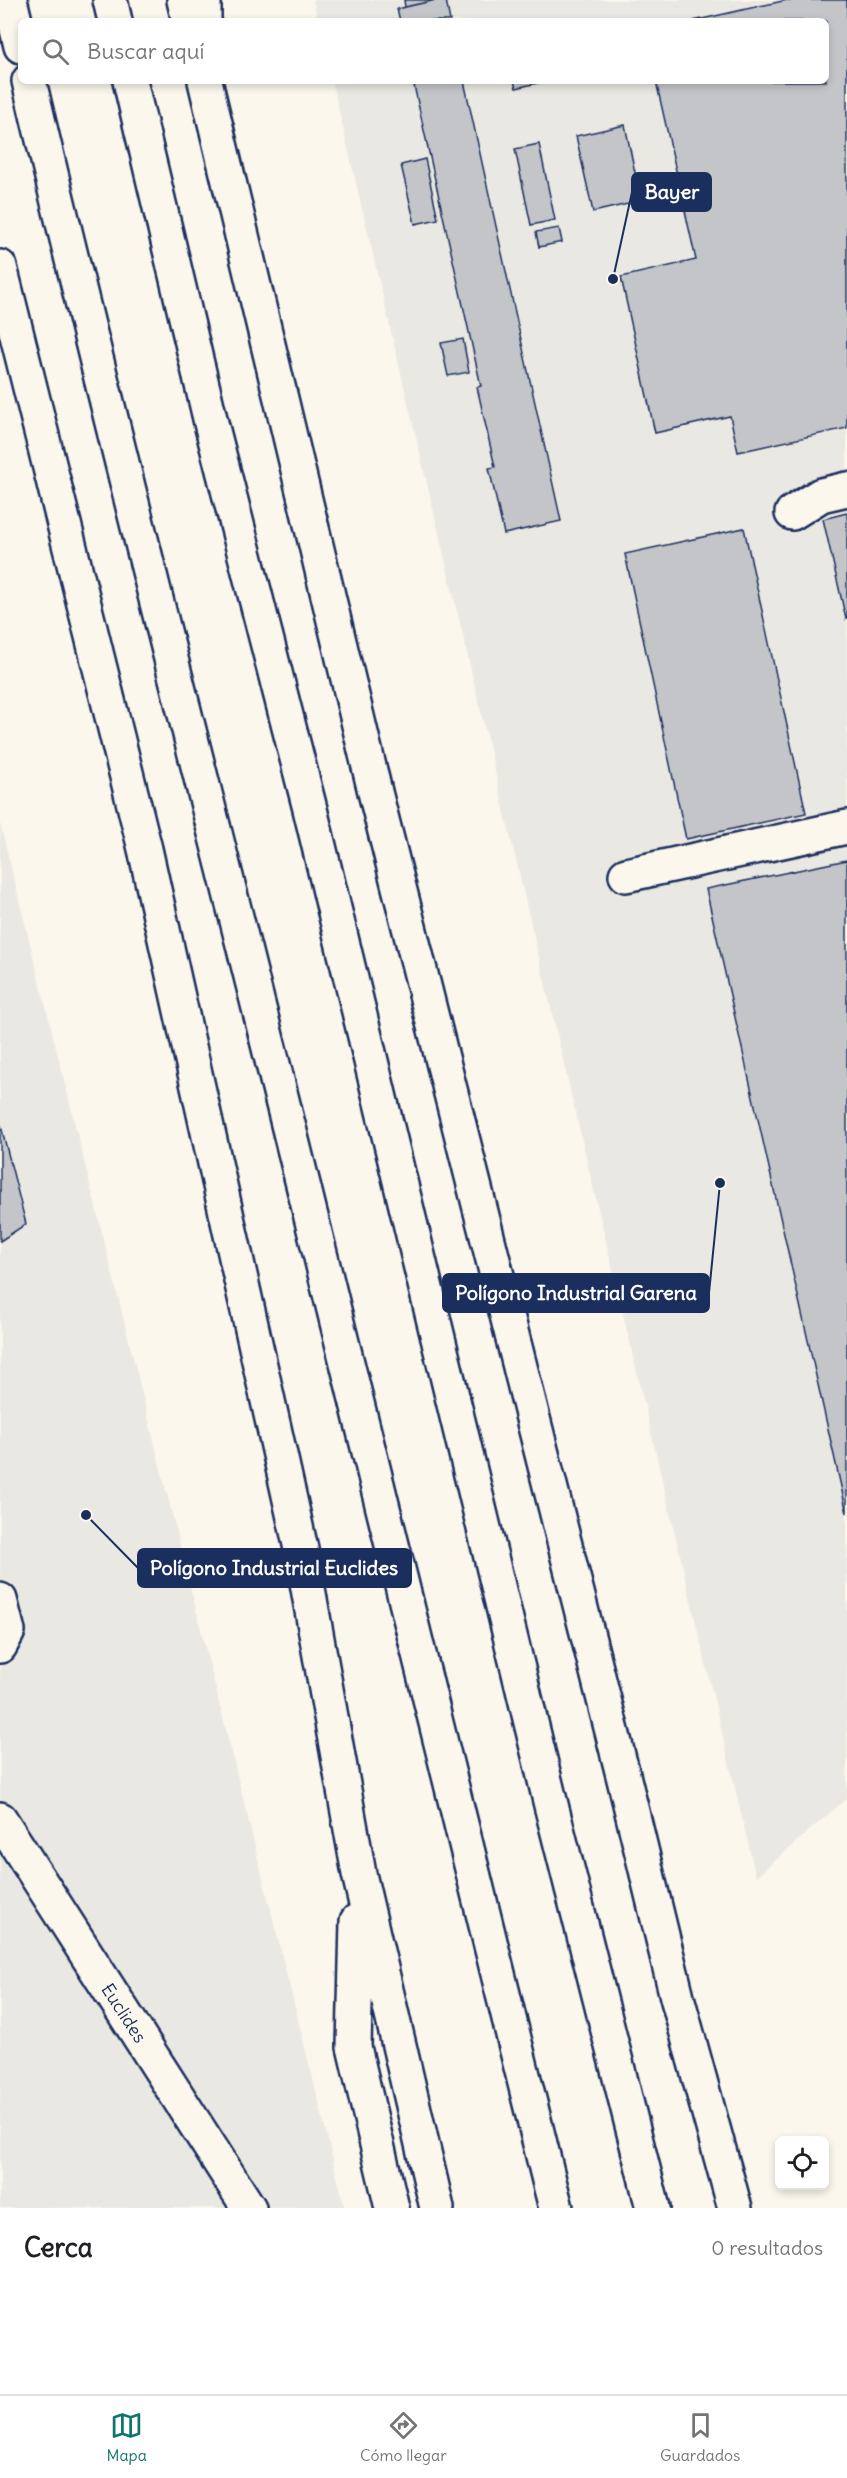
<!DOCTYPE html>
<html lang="es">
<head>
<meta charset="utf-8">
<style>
	body { margin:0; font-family:Delius,sans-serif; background:#f6f6f6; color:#202124 }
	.controls { position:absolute; right:18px; bottom:18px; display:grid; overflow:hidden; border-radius:9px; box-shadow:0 3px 9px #0003 }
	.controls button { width:54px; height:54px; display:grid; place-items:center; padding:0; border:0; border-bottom:2px solid #e0e0e0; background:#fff; color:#202124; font:30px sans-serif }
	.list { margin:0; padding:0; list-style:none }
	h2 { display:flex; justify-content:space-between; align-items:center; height:78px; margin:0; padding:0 24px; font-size:26px }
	h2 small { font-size:20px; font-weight:400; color:#757577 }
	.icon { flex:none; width:33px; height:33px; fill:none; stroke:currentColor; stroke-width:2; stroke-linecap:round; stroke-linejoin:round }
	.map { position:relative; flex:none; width:847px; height:2208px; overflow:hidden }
	.search { position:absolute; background:#fff; box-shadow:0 3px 9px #0003; left:18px; right:18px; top:18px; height:66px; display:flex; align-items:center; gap:15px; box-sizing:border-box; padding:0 21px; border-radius:9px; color:#757577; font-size:22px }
	.sheet { height:186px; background:#fff }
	nav { display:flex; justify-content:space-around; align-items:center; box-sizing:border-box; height:84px; border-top:2px solid #e0e0e0; background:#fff; font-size:16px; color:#757577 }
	nav a { display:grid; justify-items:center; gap:3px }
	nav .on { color:#0f766e }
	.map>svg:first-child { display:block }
	.built { fill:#eae8e2 }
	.building { fill:#c3c5c9; stroke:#1b2f5e; stroke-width:1.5 }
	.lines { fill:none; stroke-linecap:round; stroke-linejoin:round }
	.minor-casing { stroke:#1b2f5e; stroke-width:38 }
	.highway-casing { stroke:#1b2f5e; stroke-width:38 }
	.minor { stroke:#fbf7ec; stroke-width:33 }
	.highway { stroke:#fbf7ec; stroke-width:33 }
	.labels { text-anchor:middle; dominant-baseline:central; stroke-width:6; stroke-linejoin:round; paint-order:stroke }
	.street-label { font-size:18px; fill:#1b2f5e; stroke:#fbf7ec }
	.leader { fill:none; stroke:#1b2f5e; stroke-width:2 }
	.callout-dot { fill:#1b2f5e; stroke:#fbf7ec; stroke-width:2 }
	.callout { fill:#1b2f5e; stroke:#1b2f5e; stroke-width:2 }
	.callout-label { font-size:20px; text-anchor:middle; font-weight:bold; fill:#fff }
</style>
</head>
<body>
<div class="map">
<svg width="847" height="2208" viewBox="0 0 847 2208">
	<rect width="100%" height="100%" fill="#fbf7ec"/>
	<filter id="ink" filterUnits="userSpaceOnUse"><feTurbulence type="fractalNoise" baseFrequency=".0167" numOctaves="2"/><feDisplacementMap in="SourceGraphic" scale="12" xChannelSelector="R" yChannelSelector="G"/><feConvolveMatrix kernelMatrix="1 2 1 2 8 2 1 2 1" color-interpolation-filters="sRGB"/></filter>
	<g filter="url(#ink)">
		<path class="built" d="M313,0H847V1798L756,1877L332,81H826V21H318Z
			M0,823L345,2208H0Z"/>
		<path class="building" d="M404,0H436L405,7Z
			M436,0H446L450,21H400L397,9Z
			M787,0H847V428L738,452L730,416L655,433L621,277L696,260L656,81H826V21H693Z
			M413,81H464L561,521L504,534L489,468L495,467L477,387L481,386Z
			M514,81H546L516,88Z
			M625,125L641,201L593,212L576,136Z
			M539,144L555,220L531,225L515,149Z
			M425,159L438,219L415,224L401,165Z
			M559,228L562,242L539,247L536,232Z
			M463,339L469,372L448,376L441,343Z
			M847,513V618L846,619L823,519Z
			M744,528L806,813L686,839L625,554Z
			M847,860V1513L706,889Z
			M0,1122L26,1224L0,1241Z"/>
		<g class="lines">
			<defs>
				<path id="minor" d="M204,0V21
					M792,513L821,495L847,489
					M626,875L847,827
					M0,1600L8,1631L0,1646
					M0,1819L249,2208"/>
				<path id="highway" d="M10,0L21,46
					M110,0L115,21
					M184,0L189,21
					M29,81C119,463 219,843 313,1225C394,1553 473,1881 556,2208
					M130,81L212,427L310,809L550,1801L653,2208
					M205,81L376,796L624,1779L677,1997L735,2208
					M0,267L145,849L301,1549L359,1874L437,2208
					M357,1921L354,2047L392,2208"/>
			</defs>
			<use href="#minor" class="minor-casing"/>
			<use href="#highway" class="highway-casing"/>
			<use href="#minor" class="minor"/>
			<use href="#highway" class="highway"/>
		</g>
	</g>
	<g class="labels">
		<g class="street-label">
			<text transform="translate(124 2013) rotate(57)">Euclides</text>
		</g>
	</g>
	<path class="leader" d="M613 279L632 192M720 1183L709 1293M86 1515L138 1568"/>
	<g class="callout-dot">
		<circle cx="613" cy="279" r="6"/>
		<circle cx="720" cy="1183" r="6"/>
		<circle cx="86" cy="1515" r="6"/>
	</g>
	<g class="callout">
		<rect x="632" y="173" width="79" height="38" rx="6"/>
		<rect x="443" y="1274" width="266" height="38" rx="6"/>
		<rect x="138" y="1549" width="273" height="38" rx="6"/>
	</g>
	<g class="callout-label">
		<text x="672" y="199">Bayer</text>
		<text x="576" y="1300">Polígono Industrial Garena</text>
		<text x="274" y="1575">Polígono Industrial Euclides</text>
	</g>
</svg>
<div class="controls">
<button><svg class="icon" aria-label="locate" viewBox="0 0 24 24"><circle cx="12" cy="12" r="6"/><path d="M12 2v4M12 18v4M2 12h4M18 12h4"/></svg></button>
</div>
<div class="search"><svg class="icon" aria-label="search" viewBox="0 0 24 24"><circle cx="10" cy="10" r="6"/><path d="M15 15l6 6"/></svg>Buscar aquí</div>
</div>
<section class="sheet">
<h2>Cerca<small>0 resultados</small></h2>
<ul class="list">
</ul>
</section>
<nav>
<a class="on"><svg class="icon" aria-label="map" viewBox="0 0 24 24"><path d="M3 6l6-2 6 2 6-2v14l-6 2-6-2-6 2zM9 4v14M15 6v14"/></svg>Mapa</a>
<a><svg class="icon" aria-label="directions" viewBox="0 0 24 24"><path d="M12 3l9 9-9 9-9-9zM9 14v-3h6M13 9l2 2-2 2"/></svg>Cómo llegar</a>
<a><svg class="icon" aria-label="saved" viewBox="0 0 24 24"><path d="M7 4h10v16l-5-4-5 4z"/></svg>Guardados</a>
</nav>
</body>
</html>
